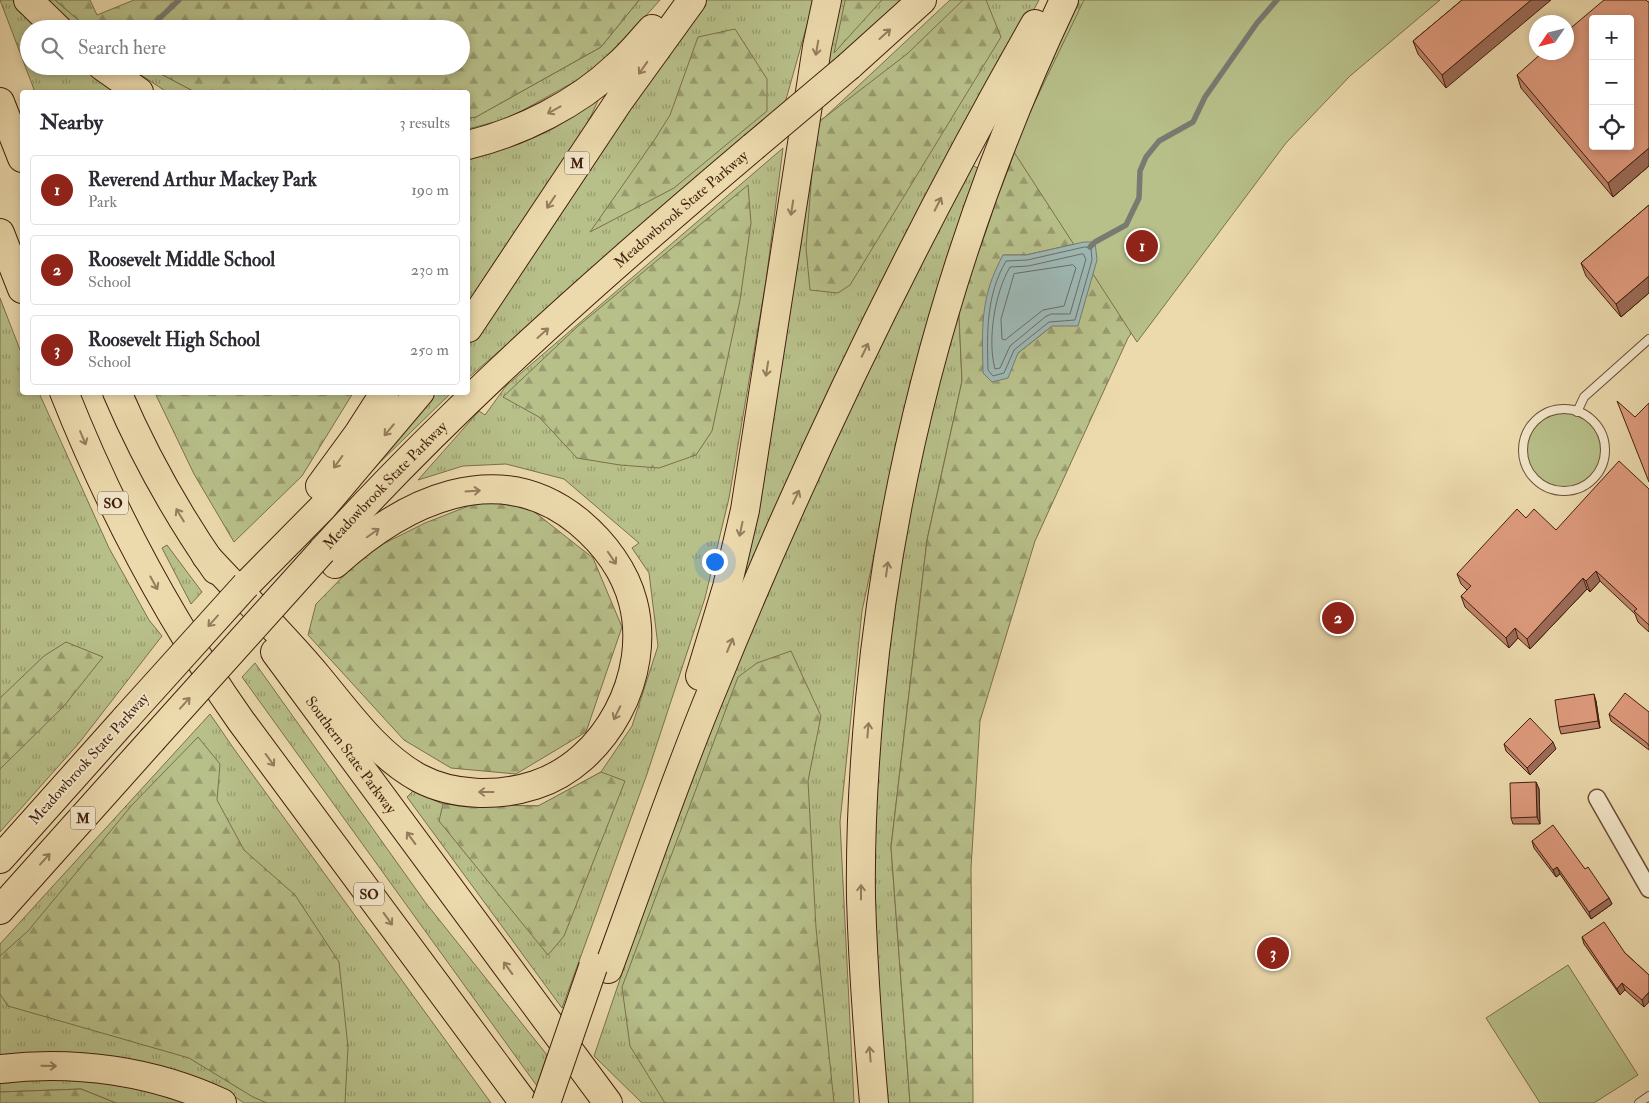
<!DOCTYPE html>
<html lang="en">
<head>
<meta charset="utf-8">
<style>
	body { margin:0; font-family:"IM FELL Double Pica",serif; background:#f7f7f7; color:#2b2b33 }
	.controls { position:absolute; right:15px; top:15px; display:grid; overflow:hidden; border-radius:5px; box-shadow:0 2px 8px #0003 }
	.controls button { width:45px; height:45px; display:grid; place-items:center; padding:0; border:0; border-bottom:1px solid #e1e1e2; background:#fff; color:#2b2b33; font:25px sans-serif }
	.compass { position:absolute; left:1529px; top:15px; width:45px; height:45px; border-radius:50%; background:#fff; box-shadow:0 2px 8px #0003; rotate:235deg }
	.you { position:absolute; left:714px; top:561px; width:18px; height:18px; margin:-12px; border:4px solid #fff; border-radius:50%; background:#1a73e8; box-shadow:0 0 0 8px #1a73e833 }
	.badge { display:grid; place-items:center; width:32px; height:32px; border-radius:50%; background:#8f2418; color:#fff; font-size:16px; font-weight:700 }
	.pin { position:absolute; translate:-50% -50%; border:2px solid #fff; box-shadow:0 1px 5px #0006 }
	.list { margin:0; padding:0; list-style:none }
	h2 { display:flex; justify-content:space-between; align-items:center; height:65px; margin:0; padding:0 20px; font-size:21px }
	h2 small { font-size:16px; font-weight:400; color:#7c7c81 }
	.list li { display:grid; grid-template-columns:32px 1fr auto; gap:15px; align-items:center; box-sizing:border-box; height:70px; margin:0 10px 10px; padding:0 10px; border:1px solid #e1e1e2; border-radius:5px }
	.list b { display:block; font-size:19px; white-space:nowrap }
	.list p { margin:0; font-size:16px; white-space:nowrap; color:#7c7c81 }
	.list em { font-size:16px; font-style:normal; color:#7c7c81 }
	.icon { flex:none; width:28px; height:28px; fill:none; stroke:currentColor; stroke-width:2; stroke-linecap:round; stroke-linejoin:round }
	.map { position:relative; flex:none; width:1649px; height:1103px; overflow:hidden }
	.search { position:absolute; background:#fff; box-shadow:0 2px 8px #0003; left:20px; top:20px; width:450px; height:55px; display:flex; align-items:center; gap:12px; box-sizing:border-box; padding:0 18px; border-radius:28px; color:#7c7c81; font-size:19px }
	.panel { position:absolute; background:#fff; box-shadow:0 2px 8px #0003; left:20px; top:90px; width:450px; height:305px; border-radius:5px }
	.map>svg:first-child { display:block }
	.grass { fill:url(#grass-tufts); stroke:#7c704c }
	.forest { fill:url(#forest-firs); stroke:#7c704c; fill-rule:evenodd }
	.green { fill:#b8c08a; stroke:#7c704c }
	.water { fill:#9db8b5; stroke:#787b72 }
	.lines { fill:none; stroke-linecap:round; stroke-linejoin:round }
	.shore { stroke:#6f6c62; stroke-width:1 }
	.stream { stroke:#787b72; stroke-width:5.5 }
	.lane-casing { stroke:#6c4e36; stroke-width:10 }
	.street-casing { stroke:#6c4e36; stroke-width:19 }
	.highway-casing { stroke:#411f0e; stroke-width:30 }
	.lane { stroke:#f3e7ca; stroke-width:8 }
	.street { stroke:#f3e7ca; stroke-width:16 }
	.highway { stroke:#ecdaad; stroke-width:28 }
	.highway-bridge-casing { stroke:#411f0e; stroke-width:30; stroke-linecap:butt }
	.highway-bridge { stroke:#ecdaad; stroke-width:28 }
	.wall { fill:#c0856c; stroke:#411f0e }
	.shaded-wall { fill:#9c6c58; stroke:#411f0e }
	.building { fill:#df9b7e; stroke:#411f0e; fill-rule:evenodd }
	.oneway { stroke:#967c5e }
	.labels { text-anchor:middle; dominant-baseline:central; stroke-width:4; stroke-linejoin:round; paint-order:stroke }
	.shield { fill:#f3e7ca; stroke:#765b46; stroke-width:1 }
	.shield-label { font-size:14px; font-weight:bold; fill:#411f0e }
	.street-label { font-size:15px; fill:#411f0e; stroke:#f3e7ca }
</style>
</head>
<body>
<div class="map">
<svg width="1649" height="1103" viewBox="0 0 1649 1103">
	<defs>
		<pattern id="grass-tufts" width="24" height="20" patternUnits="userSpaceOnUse" patternTransform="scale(1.25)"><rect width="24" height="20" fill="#b8c08a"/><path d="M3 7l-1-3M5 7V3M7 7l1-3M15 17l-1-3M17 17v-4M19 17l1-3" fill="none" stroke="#979b6f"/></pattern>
		<pattern id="forest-firs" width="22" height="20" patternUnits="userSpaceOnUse" patternTransform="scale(1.25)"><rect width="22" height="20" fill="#b8c08a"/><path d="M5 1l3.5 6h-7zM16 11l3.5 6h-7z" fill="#979b6f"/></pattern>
	</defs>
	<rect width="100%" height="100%" fill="#ecdaad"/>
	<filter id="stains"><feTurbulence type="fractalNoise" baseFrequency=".004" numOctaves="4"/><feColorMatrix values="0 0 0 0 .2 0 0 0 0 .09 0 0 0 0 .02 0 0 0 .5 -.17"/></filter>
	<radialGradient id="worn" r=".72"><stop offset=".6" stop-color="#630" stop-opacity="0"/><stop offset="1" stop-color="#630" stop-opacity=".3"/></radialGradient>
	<path class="grass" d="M0,0H20L48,29H29V66H91L127,92H35Z
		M47,0H55L89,29H77Z
		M639,0H660L599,68L509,118L468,129V118L476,117L601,47Z
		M705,0H814L785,103L468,378V342Z
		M838,0H906L822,73Z
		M950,0H1039L939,186L733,611L809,129L825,117Z
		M127,66H146L195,92H167Z
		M603,90L583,133L468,306V151Z
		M783,148L766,281L729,498L705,598L647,774L562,1008L407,797L413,791L443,804L539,806L601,772L632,726L658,646L649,573L632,548L639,543L564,479L506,464L463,466L418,480L479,411L485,415L506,386Z
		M972,165L981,170L944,268L911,384L862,611L840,822L854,1103H642L594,1056L657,870L738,651L844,417Z
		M958,294L962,381L927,540L891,847L910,1103H883L868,870L877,686L912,464Z
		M0,298L22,355V392L39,393L109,548L149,620L162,636L79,743L0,832Z
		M429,393H451L366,476Z
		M167,545L202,592L191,604L162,548Z
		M255,663L425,902L547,1055L537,1086L242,677Z
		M210,714L234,749L491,1103H244L226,1091L0,1057V944Z
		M69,1073L198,1103H116L81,1089L0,1092V1079Z"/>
	<path class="forest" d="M55,0H90L97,15L134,0H639L601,47L476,117L468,118V92H195L146,66H461V29H89Z
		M846,0H882L834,53L845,1Z
		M963,0H986L1001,37L850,285L838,293L810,290L806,248L814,147L820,121L907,54Z
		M1073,0H1426L1276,134L1128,338L1035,541L980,721L971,868L973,1103H910L891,847L927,540L962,381L958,294ZM1084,242L1052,326L1018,353L1003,255H1026Z
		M735,29L767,79V111L674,188L590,232L655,139L670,115L698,37Z
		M748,185L751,223L740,300L712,431L696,455L659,468L620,465L577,458L539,417L503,397L577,327Z
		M155,393H353L302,476L234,542L194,474Z
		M484,500L532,510L593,558L622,627L586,732L516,774L451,768L404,740L308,635L316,604L367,552L425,523Z
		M66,642L103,657L64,706L0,769V698L44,656Z
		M791,651L821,716L808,781L816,928L834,1103H665L630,1046L622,987L738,677L757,663Z
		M198,737L220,764L217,800L244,850L295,895L339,962L348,1047L345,1103H267L253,1097L189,1058L8,1006L0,994V956L28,931L132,805Z
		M601,772L625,781L564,936L548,955L439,821L443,804L538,806Z
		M81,1089L116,1103H0V1092Z"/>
	<path class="green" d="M1084,0H1440L1350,76L1286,143L1137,342L1012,149Z
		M1523 450a41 41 0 1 1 82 0a41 41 0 1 1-82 0Z
		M1568,965L1638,1075L1594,1103H1540L1486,1018Z"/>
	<path class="water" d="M1084,242H1095L1097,260L1078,326H1052L1018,353L1008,378L992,382L983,373C982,327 980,297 1003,255H1026Z"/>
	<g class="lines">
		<path class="shore" d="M1085,247L1091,248L1092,260L1075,320L1049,322L1014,350L1004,373L993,376L988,370C987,331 986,296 1006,261L1027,260Z
			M1083,254L1086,259L1070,314H1051L1045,317L1010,346L1000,368L995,369C987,340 995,292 1010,267L1028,266Z
			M1073,265L1076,268L1064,306L1043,310L1005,340L1002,339L1001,319L1014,274Z"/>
		<path class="stream" d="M148,29L179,0
			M1090,247L1095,242L1126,225L1139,198L1140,171L1146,157L1159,141L1193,122L1205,97L1257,23L1277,0"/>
		<defs>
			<path id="lane" d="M1523 450a41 41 0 1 1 82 0a41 41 0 1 1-82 0Z
				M1577,412L1584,397L1649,339
				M1639,1103L1649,1096"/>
			<path id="street" d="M1597,798L1649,889"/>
			<g id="highway">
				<path d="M28,0L58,29"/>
				<path d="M102,66L139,92"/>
				<path d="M849,66L922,0"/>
				<path d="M0,102L22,158"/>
				<path d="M468,145C521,132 577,104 617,66C630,55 640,42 652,29"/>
				<path d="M0,233L22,289"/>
				<path d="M468,328L619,101L692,0"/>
				<path d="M64,392C110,508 169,619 241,721L524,1103"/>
				<path d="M117,392C144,455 177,514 216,570"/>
				<path d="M320,486L358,434L385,392"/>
				<path id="s1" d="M322,551C454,405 603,274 753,147"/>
				<path d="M206,556C243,596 283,635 318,677C348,713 377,755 419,778C453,796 498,797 535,785C606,762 652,675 633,602C625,571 604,543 579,522C497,455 403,502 335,564"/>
				<path d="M246,585L322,508L420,392"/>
				<path id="s2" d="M275,652L608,1103"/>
				<path d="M700,676L727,587L745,510L817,47L827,0"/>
				<path d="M0,859L126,718"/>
				<path d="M0,910L152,740"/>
				<path d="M608,969C643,875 675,779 714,686C806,460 914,236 1035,24"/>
				<path d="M0,1069C76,1060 153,1071 222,1103"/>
				<path d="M874,1103C868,1035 863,967 861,898C860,832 864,765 870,699C893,456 960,220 1064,0"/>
			</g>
		</defs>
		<use href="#lane" class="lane-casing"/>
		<use href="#street" class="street-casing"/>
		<use href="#highway" class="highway-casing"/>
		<use href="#lane" class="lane"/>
		<use href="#street" class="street"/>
		<use href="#highway" class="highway"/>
		<defs>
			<path id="highway-bridge" d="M753,147L849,66
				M126,718L246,585
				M152,740L322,551
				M546,1103L593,967"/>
		</defs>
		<use href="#highway-bridge" class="highway-bridge-casing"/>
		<use href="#highway-bridge" class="highway-bridge"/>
	</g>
	<path class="wall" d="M1462,0L1446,88L1418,54L1413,41Z
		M1649,2V166L1613,197L1521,88L1517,75Z
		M1649,205V293L1621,317L1586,276L1581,263Z
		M1649,489V632L1638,622L1635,614L1600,581L1590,592L1587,589L1530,649L1518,638L1509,648L1465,607L1461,596L1467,590L1461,584L1457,574L1526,518L1556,530Z
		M1596,701L1600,728L1561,734L1559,727Z
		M1649,712V750L1611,721L1609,714Z
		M1504,744L1556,749L1530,775L1506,751Z
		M1536,782L1539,789L1540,824H1513L1511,818Z
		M1532,841L1585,869L1609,898L1612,904L1591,919L1560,874L1556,877L1534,848Z
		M1582,937L1625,953L1649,975V1002L1644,1007L1625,990L1620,995L1584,944Z"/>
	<path class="shaded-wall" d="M1531,0H1551L1446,88L1442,75Z
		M1649,148V166L1613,197L1608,183Z
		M1649,276V293L1621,317L1616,304Z
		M1596,571L1600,581L1590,592L1586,581Z
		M1583,578L1587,589L1530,649L1527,639Z
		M1515,628L1518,638L1509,648L1506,638Z
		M1594,694L1596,701L1600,728L1598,721Z
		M1553,742L1556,749L1530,775L1527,768Z
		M1536,782L1539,789L1540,824L1537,817Z
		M1557,867L1560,874L1556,877L1553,870Z
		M1609,898L1612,904L1591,919L1589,912Z
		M1622,983L1625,990L1620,995L1617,989Z
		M1649,992V1002L1644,1007L1642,1000Z"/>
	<path class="building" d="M1462,0H1531L1442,75L1413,41Z
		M1604,0H1646L1648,2H1649V148L1608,183L1517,75L1543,52H1566V32ZM1593,19H1630V146H1593Z
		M1649,205V276L1616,304L1581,263Z
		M1617,401L1635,417L1649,403V482Z
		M1619,461L1649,489V625L1634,611L1637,609L1596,571L1586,581L1583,578L1527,639L1515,628L1506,638L1461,596L1471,586L1457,574L1517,509L1526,518L1534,509L1556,530Z
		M1625,693L1649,712V746L1647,743L1609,714Z
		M1594,694L1598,721L1559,727L1555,700Z
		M1530,718L1553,742L1527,768L1504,744Z
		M1536,782L1537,817L1511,818L1510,783Z
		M1553,825L1585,869L1588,867L1609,898L1589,912L1557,867L1553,870L1532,841Z
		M1604,922L1625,953L1649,975V992L1642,1000L1622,983L1617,989L1582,937Z"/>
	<defs><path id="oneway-shaft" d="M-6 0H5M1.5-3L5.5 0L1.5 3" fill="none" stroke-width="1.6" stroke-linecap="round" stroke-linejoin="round" transform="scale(1.25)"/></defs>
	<g class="oneway">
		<use href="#oneway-shaft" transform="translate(885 34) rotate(-42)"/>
		<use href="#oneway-shaft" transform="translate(817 48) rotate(100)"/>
		<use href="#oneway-shaft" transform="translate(643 68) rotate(125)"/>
		<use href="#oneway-shaft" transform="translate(554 110) rotate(151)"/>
		<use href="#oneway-shaft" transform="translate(551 202) rotate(124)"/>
		<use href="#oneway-shaft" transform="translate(938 204) rotate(-63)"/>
		<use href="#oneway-shaft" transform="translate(792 208) rotate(99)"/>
		<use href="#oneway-shaft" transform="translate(543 333) rotate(-42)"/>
		<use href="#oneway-shaft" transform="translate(865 350) rotate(-64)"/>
		<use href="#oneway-shaft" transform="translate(767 369) rotate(99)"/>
		<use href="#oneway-shaft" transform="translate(389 430) rotate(130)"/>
		<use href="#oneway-shaft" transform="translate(83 438) rotate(67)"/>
		<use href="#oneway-shaft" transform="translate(338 462) rotate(126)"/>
		<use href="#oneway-shaft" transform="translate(473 491) rotate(-4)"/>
		<use href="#oneway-shaft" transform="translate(796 497) rotate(-65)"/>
		<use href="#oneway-shaft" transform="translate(180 515) rotate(-121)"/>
		<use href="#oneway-shaft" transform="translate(741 529) rotate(102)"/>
		<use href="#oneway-shaft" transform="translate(373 533) rotate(-35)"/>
		<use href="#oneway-shaft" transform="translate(612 558) rotate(56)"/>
		<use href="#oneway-shaft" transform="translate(887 569) rotate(-82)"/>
		<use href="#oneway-shaft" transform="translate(154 583) rotate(61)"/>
		<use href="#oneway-shaft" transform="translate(213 621) rotate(132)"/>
		<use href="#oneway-shaft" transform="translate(730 645) rotate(-67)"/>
		<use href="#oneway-shaft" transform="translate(185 703) rotate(-48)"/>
		<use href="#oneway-shaft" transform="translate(617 713) rotate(116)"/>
		<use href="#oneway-shaft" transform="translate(868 730) rotate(-85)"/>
		<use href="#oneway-shaft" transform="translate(270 760) rotate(54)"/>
		<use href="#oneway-shaft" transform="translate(486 792) rotate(180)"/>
		<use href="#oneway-shaft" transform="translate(411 838) rotate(-126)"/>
		<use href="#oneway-shaft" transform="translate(45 859) rotate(-48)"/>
		<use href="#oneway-shaft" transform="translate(861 892) rotate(-90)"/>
		<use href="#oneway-shaft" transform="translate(388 919) rotate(54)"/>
		<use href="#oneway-shaft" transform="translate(508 968) rotate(-126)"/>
		<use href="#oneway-shaft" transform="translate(870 1054) rotate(-95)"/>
		<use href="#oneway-shaft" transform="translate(49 1066) rotate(1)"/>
	</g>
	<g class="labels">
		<g class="shield">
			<rect x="564.5" y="151.5" width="25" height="23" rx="4"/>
			<rect x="98" y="491.5" width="30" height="23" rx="4"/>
			<rect x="70.5" y="806.5" width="25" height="23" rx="4"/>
			<rect x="354" y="882.5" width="30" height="23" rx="4"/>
		</g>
		<g class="shield-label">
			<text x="577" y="163">M</text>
			<text x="113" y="503">SO</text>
			<text x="83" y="818">M</text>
			<text x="369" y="894">SO</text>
		</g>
		<g class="street-label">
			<text stroke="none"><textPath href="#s1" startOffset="496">Meadowbrook State Parkway</textPath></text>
			<text stroke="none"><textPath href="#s1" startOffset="91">Meadowbrook State Parkway</textPath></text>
			<text stroke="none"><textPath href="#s2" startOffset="128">Southern State Parkway</textPath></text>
			<text transform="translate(89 759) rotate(-48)">Meadowbrook State Parkway</text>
		</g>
	</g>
	<rect width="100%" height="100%" filter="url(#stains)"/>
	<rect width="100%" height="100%" fill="url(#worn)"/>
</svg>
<div class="controls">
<button>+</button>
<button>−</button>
<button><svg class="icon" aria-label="locate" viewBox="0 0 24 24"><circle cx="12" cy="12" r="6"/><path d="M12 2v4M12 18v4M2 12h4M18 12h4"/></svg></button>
</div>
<svg class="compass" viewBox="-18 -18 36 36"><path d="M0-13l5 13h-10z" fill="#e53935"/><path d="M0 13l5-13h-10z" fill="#7c7c81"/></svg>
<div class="you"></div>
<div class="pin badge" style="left:1142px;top:246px">1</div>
<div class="pin badge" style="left:1338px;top:618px">2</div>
<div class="pin badge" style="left:1273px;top:953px">3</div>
<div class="search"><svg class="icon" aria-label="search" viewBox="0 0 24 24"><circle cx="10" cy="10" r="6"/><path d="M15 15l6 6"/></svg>Search here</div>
<section class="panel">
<h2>Nearby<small>3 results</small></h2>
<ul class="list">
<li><span class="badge">1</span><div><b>Reverend Arthur Mackey Park</b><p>Park</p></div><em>190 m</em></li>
<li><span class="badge">2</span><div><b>Roosevelt Middle School</b><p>School</p></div><em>230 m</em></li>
<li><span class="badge">3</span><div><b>Roosevelt High School</b><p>School</p></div><em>250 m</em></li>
</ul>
</section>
</div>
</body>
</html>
